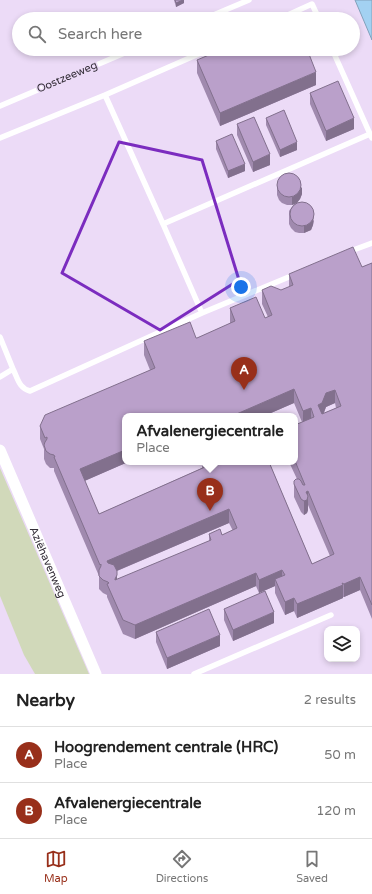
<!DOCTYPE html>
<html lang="en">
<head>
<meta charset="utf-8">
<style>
	body { margin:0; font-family:"Varela Round",sans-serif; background:#f6f6f6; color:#222 }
	.controls { position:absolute; right:12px; bottom:12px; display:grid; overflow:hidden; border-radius:8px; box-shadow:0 2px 6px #0003 }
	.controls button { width:36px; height:36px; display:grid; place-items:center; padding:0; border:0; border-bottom:1px solid #e0e0e0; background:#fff; color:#222; font:20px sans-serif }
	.you { position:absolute; left:241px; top:287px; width:14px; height:14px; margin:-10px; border:3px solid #fff; border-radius:50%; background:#1a73e8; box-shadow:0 0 0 6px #1a73e833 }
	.badge { display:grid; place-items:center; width:26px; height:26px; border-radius:50%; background:#982f1a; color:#fff; font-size:13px; font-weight:700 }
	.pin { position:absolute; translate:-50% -33px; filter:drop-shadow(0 1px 2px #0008) }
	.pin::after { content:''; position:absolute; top:21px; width:14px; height:12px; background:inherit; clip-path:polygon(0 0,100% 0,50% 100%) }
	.popup { position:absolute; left:122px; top:413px; width:176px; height:52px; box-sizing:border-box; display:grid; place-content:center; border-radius:8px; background:#fff; filter:drop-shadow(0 1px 3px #0005); font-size:13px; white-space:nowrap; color:#767676 }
	.popup b { font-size:15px; color:#222 }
	.popup::after { content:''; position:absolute; left:50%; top:100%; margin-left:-8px; border:8px solid transparent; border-top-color:#fff }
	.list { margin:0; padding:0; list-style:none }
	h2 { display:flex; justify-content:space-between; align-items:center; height:52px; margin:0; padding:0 16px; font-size:17px }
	h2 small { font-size:13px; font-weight:400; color:#767676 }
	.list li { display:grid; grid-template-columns:26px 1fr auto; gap:12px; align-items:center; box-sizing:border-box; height:56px; padding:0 16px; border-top:1px solid #e0e0e0 }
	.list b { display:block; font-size:15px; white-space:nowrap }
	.list p { margin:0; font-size:13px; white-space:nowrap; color:#767676 }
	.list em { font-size:13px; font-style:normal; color:#767676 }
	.icon { flex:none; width:22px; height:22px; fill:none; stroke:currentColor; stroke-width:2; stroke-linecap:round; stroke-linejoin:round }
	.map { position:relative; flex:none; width:372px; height:674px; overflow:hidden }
	.search { position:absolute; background:#fff; box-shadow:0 2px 6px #0003; left:12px; right:12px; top:12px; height:44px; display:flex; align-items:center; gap:10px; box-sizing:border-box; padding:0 14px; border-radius:22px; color:#767676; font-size:15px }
	.sheet { height:164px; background:#fff }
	nav { display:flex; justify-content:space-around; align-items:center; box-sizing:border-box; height:56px; border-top:1px solid #e0e0e0; background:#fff; font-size:11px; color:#767676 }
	nav a { display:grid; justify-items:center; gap:2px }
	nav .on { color:#982f1a }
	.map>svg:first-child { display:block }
	.green { fill:#d1d9ba }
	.water { fill:#a3d1f2; stroke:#82a0ba }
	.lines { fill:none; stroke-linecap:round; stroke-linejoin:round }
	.service { stroke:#fff; stroke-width:5.5 }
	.minor { stroke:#fff; stroke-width:11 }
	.wall { fill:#a08aae; fill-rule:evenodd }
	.shaded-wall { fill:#82708d }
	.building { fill:#baa0ca; stroke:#82708d; fill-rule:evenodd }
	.marked { fill:none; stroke:#7b2cbf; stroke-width:3; stroke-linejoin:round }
	.labels { text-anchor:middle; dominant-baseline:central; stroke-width:3; stroke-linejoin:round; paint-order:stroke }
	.street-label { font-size:11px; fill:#342e38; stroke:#ecdbf7 }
</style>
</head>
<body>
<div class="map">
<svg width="372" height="674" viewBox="0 0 372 674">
	<rect width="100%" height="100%" fill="#ecdbf7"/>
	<path class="green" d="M0,468L89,674H35L24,655L0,596Z"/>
	<path class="water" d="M355,0H372V40Z"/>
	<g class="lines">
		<path class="service" d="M204,19L249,0
			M279,19L312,4L319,19
			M332,49L370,134
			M105,95L210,49
			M0,106L134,49
			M0,138L105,95L163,224
			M348,252L372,243
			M202,313L296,274
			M0,337L13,369L0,377
			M13,369C18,379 19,388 30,391L202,313L163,224L370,134L372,138
			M194,674L331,615"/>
		<path class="minor" id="s1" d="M0,450L96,674"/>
	</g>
	<path class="wall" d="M174,0H184V3L176,7Z
		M197,60L316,85L220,126L197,73Z
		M310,93L354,129L326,141L310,104Z
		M266,118L297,150L280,157L266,125Z
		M237,124L270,165L253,172L237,135Z
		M216,141L245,171L228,178L216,149Z
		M277,183L302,194L300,199L297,202L314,221L313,225L311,230L304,233H299L295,232L291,228L289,224V211L294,204L292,205H287L282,203L279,200L277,195Z
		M372,263V619L360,590L344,597H343V598L297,618L294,611L285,615L275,593V586L259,593L256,586L135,639L123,634L107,597V595L103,593L99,589V576L54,471V468H50L46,464L44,459V449L40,439V426L150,370L144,355V341L197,338L230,324V308L265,318L268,317L262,304V290H281L289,287V274L362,267ZM294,403L302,422L295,462H289L297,479L294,481V497L301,512L304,515L307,513L308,510V505L330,556L312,564L269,462H202V468L99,514L84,481L128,462H125V416H264ZM335,403L336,408L324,413L326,407ZM229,523L233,531L222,535L209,534V541L117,580V571Z
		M224,609L274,623L233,641L224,620Z
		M156,632L220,646L167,669L156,642Z"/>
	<path class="shaded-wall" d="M183,0H184V3L176,7V3Z
		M316,72V85L220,126V113Z
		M354,118V129L326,141V131Z
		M297,142V150L280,157V150Z
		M270,154V165L253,172V162Z
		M245,164V171L228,178V171Z
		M302,187V194L300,199L297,203L292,205V197Z
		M314,213L313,225L311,230L304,233V226Z
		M294,389V403L264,416H232Z
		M335,390V403L326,407L322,417L318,405L326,393Z
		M311,408V422L303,425V411Z
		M125,450V462H128L80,483V469Z
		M170,462H176L170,464Z
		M308,491V510L307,513L304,515V501L306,492Z
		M229,509V523L107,575V561Z
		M282,570V583L275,579V586L259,593V580Z
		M117,571V588L115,579Z
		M256,573V586L135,639V625Z
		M360,577V590L344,597V584Z
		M343,585V598L297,618V604Z
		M294,598V611L285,615V602Z
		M274,612V623L233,641V630Z
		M220,635V646L167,669V658Z"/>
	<path class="building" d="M175,0H183L176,3Z
		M223,49H307L316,72L220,113L197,60Z
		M338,81L354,118L326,131L310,93Z
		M284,110L297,142L280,150L266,118Z
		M254,117L270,154L253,162L237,124Z
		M232,134L245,164L228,171L216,141Z
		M277 185a12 12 0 1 1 24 0a12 12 0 1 1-24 0Z
		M290 214a12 12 0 1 1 24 0a12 12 0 1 1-24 0Z
		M353,247L362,267L372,263V605L360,577L344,584L342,583L343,585L297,604L294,598L285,602L275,579L285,575L282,570L259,580L256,573L135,625L123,620L107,584L109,583L108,582L103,580L99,576V570L101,566V564L100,565L54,457H55L54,455L50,454L46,451L44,445L45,442L47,439V437L45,438L40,426L45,415L155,368L144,341L190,322L196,338H197L235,321L230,308L256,297L265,318L272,315L262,290L271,286L281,290L293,285L289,274ZM294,389L303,411L311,408L314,417L295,425V461L305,485H303L301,481L299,479H296L294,481V484L301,499L304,501L307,500L308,496L306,492L308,491L334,554L312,564L269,462H203L205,467L99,514L80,469L125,450V416H232ZM335,390L341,406L322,414L318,405L322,403L326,393ZM229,509L237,528L222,535L220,529L209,534L211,540L115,580V579L117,575V571L114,565L108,563L107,561Z
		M265,591L274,612L233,630L224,609Z
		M209,609L220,635L167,658L156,632Z"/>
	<path class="marked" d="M119,142L202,160L239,280L160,330L62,273Z"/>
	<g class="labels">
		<g class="street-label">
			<text transform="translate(67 77) rotate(-23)">Oostzeeweg</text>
			<text stroke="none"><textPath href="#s1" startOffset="122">Aziëhavenweg</textPath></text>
		</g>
	</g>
</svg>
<div class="controls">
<button><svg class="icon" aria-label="layers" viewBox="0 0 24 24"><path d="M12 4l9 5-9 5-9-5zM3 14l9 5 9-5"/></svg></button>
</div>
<div class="you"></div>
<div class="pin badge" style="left:244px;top:390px">A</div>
<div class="pin badge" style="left:210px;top:511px">B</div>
<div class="popup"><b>Afvalenergiecentrale</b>Place</div>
<div class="search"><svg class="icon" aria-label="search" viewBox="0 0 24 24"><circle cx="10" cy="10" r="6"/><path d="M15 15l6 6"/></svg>Search here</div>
</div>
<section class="sheet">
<h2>Nearby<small>2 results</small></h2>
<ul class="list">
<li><span class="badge">A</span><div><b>Hoogrendement centrale (HRC)</b><p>Place</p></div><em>50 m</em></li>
<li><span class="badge">B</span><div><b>Afvalenergiecentrale</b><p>Place</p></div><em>120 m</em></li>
</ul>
</section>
<nav>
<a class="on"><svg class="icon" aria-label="map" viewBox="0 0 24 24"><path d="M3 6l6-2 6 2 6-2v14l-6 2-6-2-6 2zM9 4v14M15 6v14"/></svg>Map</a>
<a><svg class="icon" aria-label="directions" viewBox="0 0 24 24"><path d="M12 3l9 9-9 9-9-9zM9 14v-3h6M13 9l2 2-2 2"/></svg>Directions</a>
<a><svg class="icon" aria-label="saved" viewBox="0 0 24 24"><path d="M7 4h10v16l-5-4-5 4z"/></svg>Saved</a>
</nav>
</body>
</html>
